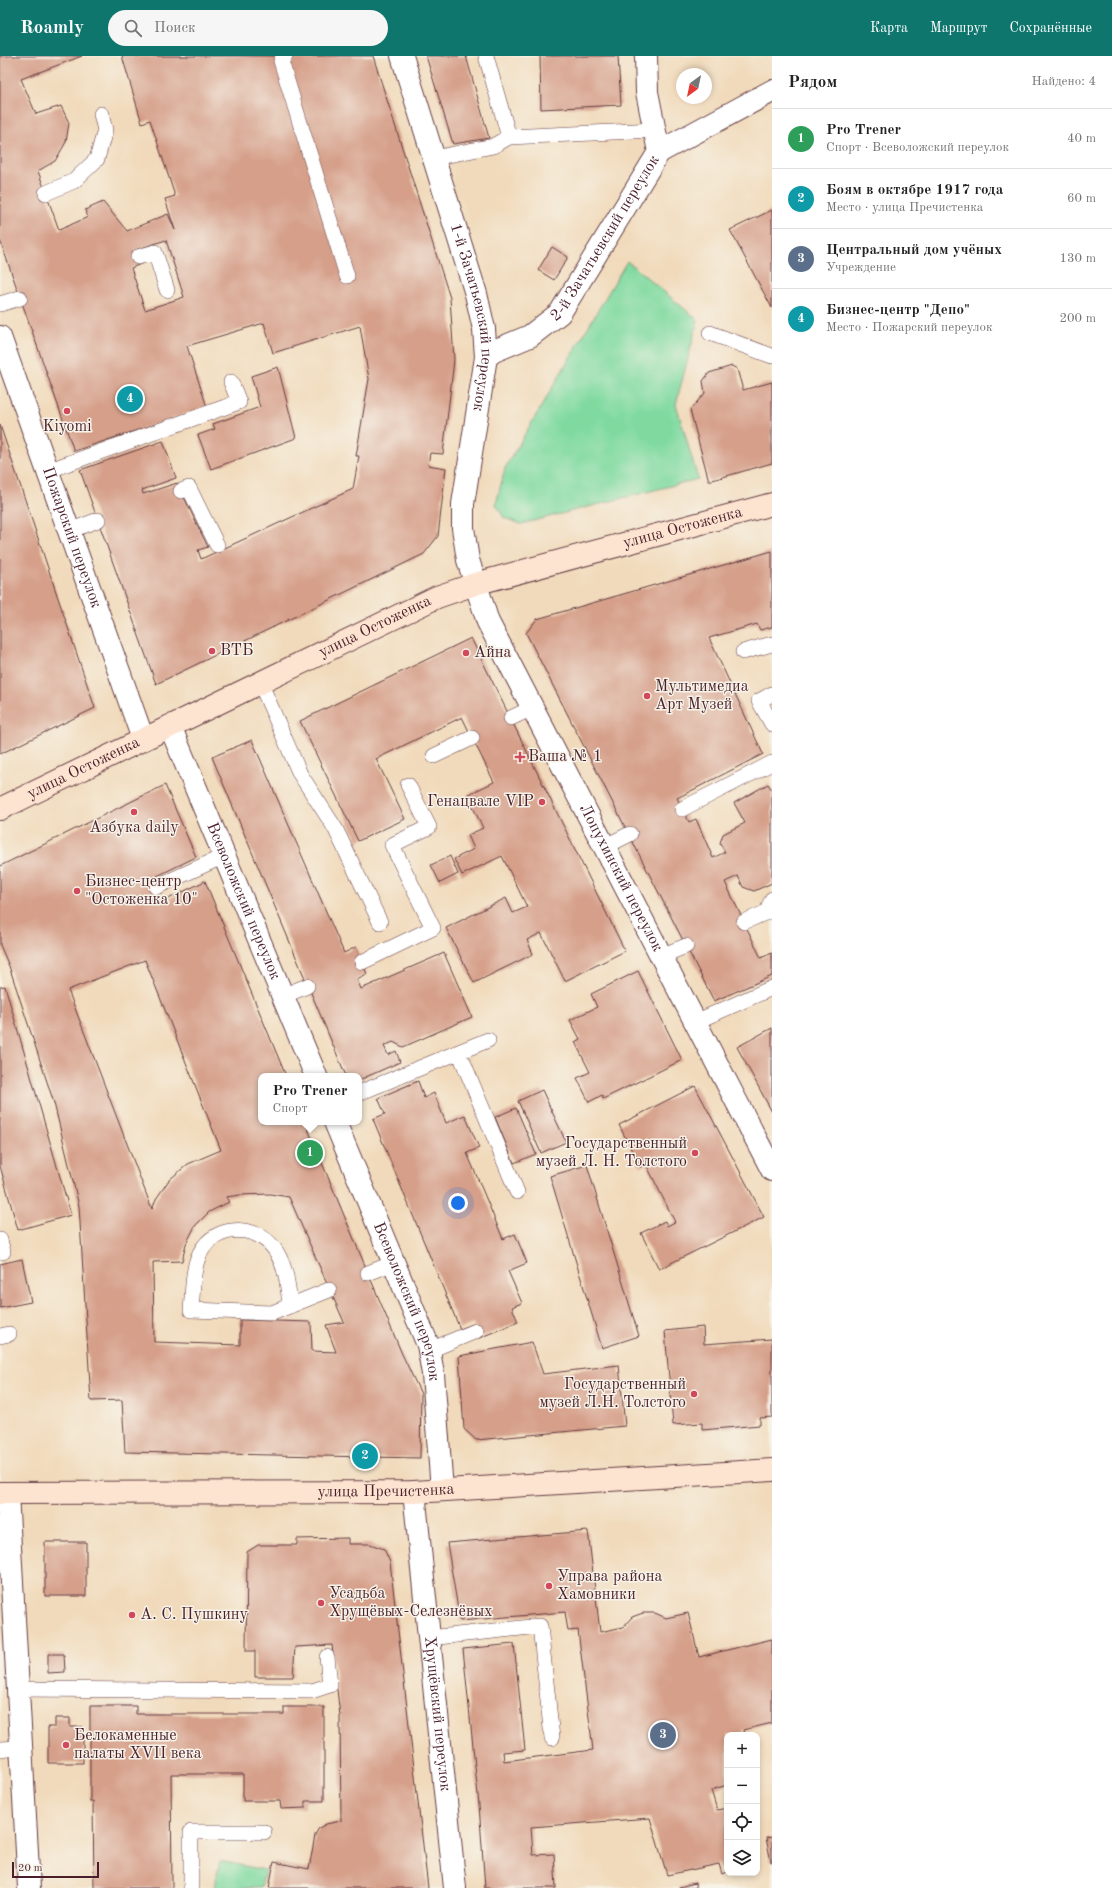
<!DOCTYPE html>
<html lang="ru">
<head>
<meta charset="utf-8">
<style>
	body { margin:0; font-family:"Old Standard TT",serif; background:#f6f6f6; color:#222 }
	.controls { position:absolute; right:12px; bottom:12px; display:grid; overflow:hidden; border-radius:8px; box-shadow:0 2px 6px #0003 }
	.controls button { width:36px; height:36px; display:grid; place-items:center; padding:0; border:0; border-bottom:1px solid #e0e0e0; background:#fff; color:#222; font:20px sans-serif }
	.compass { position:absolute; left:676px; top:12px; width:36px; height:36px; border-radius:50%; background:#fff; box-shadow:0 2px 6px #0003; rotate:213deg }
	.scale { position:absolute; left:12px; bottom:10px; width:87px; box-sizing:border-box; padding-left:4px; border:2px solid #4a1f2b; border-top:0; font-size:11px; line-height:14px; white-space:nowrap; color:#4a1f2b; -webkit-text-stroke:3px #f7f3e8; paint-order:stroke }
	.you { position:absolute; left:458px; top:1147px; width:14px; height:14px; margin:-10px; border:3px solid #fff; border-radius:50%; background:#1a73e8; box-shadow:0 0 0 6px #1a73e833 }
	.badge { display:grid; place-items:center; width:26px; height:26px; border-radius:50%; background:#0f766e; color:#fff; font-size:13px; font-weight:700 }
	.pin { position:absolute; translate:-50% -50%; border:2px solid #fff; box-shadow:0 1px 4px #0006 }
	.popup { position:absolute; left:258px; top:1017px; width:104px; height:52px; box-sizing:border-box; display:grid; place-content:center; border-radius:8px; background:#fff; filter:drop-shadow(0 1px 3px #0005); font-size:13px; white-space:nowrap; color:#767676 }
	.popup b { font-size:15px; color:#222 }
	.popup::after { content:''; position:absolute; left:50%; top:100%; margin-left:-8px; border:8px solid transparent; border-top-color:#fff }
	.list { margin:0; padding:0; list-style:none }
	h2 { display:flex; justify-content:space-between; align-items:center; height:52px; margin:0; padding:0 16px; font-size:17px }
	h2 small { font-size:13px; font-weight:400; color:#767676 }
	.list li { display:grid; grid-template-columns:26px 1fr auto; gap:12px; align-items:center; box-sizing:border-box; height:60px; padding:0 16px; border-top:1px solid #e0e0e0 }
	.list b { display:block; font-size:15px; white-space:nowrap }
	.list p { margin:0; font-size:13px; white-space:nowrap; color:#767676 }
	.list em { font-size:13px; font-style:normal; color:#767676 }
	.icon { flex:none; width:22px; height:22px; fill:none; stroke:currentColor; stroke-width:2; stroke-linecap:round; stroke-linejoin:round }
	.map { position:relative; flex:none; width:772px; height:1832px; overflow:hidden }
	header { display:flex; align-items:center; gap:24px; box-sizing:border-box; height:56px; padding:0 20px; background:#0f766e; color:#fff }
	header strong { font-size:19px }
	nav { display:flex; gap:22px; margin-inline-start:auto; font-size:14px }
	.search { width:280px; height:36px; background:#f6f6f6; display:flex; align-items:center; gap:10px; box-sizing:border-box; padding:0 14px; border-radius:22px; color:#767676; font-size:15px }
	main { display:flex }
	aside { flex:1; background:#fff }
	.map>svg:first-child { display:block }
	.green { fill:#80daa0; stroke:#657c66 }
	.building { fill:#d59f89; fill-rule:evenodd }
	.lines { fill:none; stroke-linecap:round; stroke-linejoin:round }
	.lane-casing { stroke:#633b41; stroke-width:16 }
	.street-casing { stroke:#633b41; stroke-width:24 }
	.secondary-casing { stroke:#633b41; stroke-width:24 }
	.lane { stroke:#fff; stroke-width:15 }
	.street { stroke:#fff; stroke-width:22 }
	.secondary { stroke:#fde4d1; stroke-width:22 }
	.poi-dot { fill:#d1495b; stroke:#f7f3e8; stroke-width:1.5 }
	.labels { text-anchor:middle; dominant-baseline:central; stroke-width:3; stroke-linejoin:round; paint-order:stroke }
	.street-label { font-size:16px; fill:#4a1f2b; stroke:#f7f3e8 }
	.poi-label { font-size:16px; fill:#4a1f2b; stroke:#f7f3e8; text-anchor:start }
</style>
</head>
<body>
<header>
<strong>Roamly</strong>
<div class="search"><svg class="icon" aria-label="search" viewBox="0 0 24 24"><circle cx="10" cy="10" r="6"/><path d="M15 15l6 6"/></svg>Поиск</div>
<nav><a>Карта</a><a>Маршрут</a><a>Сохранённые</a></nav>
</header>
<main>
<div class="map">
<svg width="772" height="1832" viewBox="0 0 772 1832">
	<rect width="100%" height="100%" fill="#f7f3e8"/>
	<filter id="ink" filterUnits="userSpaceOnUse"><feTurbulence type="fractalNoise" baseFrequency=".025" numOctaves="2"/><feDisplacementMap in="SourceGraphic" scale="8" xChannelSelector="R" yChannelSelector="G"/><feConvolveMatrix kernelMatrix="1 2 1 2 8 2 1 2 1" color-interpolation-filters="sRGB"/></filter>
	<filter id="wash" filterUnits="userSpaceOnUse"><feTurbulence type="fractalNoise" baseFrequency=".012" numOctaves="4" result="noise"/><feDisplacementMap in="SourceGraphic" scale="16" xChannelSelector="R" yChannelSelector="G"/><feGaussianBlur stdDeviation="0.9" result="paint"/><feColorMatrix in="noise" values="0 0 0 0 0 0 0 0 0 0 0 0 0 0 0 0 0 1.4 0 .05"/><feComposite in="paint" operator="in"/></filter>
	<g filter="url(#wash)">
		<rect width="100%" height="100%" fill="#f1dabb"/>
		<path class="green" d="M627,205L698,264L676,348L698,423L521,468L504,462L496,448L505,412Z
			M220,1805L265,1814L261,1832H214Z"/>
		<g id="blocks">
			<path class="building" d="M0,0H82L21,23L36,58L61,50L69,67L66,86L55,105L38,115L59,174L88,161L85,154L103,146L127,175L168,158L175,174L165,143L175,140L150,64L142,67L122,0H373L450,242L454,304L443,398L430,397L428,409L446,412L438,480L424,498L156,628L80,414L163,385L176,422L142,434L143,438L177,427L208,491L198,494L201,503L353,433L359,400H356L369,323L360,270L273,297L264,267L187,290L207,351L74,395L0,184ZM166,184L184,241L145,254L131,212L141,208L135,194Z
				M426,0H466L489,82L453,88Z
				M540,0H618L621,49L541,53Z
				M772,154V252L730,174Z
				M552,191L568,201L554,224L538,214Z
				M732,310L737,313L743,334L772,326V407L709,425L690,354L705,337L703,325L709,317Z
				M278,311L296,382L211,413L198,379L215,373L213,368L260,351L251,320Z
				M0,369L95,652L0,698Z
				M772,495V571L760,574L757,568L709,582L763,698L677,742L689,766L696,763L713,802L725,796L720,787L723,778L745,767L734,747L768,728L772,734V827L754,835L743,831L738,820L725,826L761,902L772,897V920L714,945L526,577L537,563Z
				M471,582L625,895L565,925L541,877L527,884L533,898L474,927L446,872L506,842L513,857L527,851L502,800L462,819L454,803L474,793L468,779L483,772L467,739L494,726L462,661L376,703L405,763L358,785L300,665Z
				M252,684L344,897L356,891L362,906L367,918L357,923L361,933L444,897L472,961L403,991L393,986L384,990L388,999L396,995L400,1006L359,1024V1020H346L212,701Z
				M165,729L196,801L149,824L160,847L205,825L286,1020H261V1066H305L402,1298L421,1338L420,1402L125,1396L122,1344L91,1345L79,1150L54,1047L9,910L0,889V810ZM145,904L221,1094L188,1108L169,1124L156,1143L152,1153L68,934ZM270,1138L289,1141L344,1266L326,1269L336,1296L312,1295L311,1266L240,1264V1289L154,1286L153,1206L182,1205L186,1188L195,1170L209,1156L229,1146L226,1141L240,1139Z
				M450,800L458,818L440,827L431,809Z
				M638,915L682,1004L603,1043L602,1039L589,1046L577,1022L590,1016L575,986L580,983L570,964L597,951L591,938Z
				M5,930L71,1159L18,1174L0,1110V931Z
				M772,972V1056L737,991Z
				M418,1025L424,1042L434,1037L446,1067L465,1059L479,1092L467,1097L503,1183L515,1178L527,1207L508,1215L522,1247L512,1251L518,1266L479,1282L473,1268L460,1273L373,1063L385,1058L378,1042Z
				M695,1030L764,1161L659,1213L641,1177L665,1165L667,1170L675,1166L646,1108L640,1111L619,1069Z
				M542,1034L566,1086L541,1097L518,1045Z
				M516,1052L536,1098L514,1107L495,1061Z
				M587,1109L639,1280L602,1292L550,1120Z
				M22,1203L31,1246L0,1252V1208Z
				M703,1271L704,1288L772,1283V1361L760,1362V1369L702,1374V1367L673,1369L665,1275Z
				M532,1286L543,1318L619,1309L625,1370L476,1384L464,1373L459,1300Z
				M588,1475L600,1576L623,1571L632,1561L643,1557H655L666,1562L688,1557L699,1601L772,1583V1667L743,1674L744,1679H727V1729L711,1734L717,1754L727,1752V1816L722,1818L719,1808L667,1819L650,1762L531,1771L533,1799L554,1798L556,1832H485L479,1749L463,1593L514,1588L525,1694L503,1696L504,1705L593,1694L578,1574L568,1575L565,1556L460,1565L447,1487Z
				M348,1482V1488H370L384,1493L390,1506L428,1832H269L274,1806L309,1813L315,1779L319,1772L326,1768L341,1765L340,1660L332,1589L295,1591L293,1621H255V1595H246L247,1496L258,1489H297V1483Z
				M45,1486H86V1540H45Z
				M48,1598H64L65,1616L48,1617Z
				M90,1650H136V1658H284V1651H324V1745H305V1752L281,1753L280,1745H243V1718H171L172,1832H94L93,1745H90Z
				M55,1662H70V1671H83V1707H48V1671H55Z
				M772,1781V1806H771L766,1782Z
				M695,1827L696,1832H679V1831Z"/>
		</g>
	</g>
	<g filter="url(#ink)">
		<use href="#blocks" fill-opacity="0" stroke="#633b41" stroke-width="1"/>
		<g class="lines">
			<defs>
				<path id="lane" d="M285,0L281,5L347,220
					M486,0L509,81L655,74
					M434,102L493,90L509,81
					M46,137L74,125L97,103L105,74L101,58
					M138,201L155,196L167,234
					M0,248L20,242
					M710,277L772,300
					M47,415L239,346L231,326
					M181,435L189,432L217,489
					M69,475L98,464
					M743,596L772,588
					M260,626L300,718L335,772L380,866
					M772,638L759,645L772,668
					M511,662L532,652
					M434,700L472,682
					M682,753L772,707
					M604,791L630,778
					M156,831L224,800
					M744,866L767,856L772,843
					M661,900L686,890
					M362,906L433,872L392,789L429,771L408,729
					M283,940L307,930
					M695,966L772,932
					M459,996L517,1136
					M359,1037L488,984
					M0,1184L3,1196
					M368,1217L394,1207
					M290,1250C288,1231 287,1214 277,1197C261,1168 216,1166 200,1197C192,1213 193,1237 191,1254L272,1257L329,1234
					M0,1280L9,1278
					M430,1294L476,1275
					M429,1582L540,1570L552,1682
					M18,1633L312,1635L330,1629L327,1601
					M0,1693L21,1692
					M191,1832V1776H264"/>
				<g id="street">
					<path id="s1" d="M402,0L476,238L484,273L486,301L463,448V472L468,504L488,566L772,1114"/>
					<path d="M659,96L772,35"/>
					<path id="s2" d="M0,281L143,683"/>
					<path id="s3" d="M486,301L494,295L530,280L560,257L659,96L647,36L646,0"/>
					<path id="s4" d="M170,670L316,1020"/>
					<path id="s5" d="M335,1066L428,1289L433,1318L442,1434"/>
					<path id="s6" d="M414,1436L455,1832"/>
					<path d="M7,1437L29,1832"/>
				</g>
				<g id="secondary">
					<path id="s7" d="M0,753L437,541L475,528L772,448"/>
					<path id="s8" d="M0,1437L414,1436L772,1414"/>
				</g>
			</defs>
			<use href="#lane" class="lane-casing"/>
			<use href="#street" class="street-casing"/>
			<use href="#secondary" class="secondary-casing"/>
			<use href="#lane" class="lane"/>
			<use href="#street" class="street"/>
			<use href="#secondary" class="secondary"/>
		</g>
	</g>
	<g class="poi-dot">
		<circle cx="67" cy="355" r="4"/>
		<circle cx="212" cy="595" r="4"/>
		<circle cx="466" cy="597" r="4"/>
		<circle cx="647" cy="640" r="4"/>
		<path d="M518 695h4v4h4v4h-4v4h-4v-4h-4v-4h4z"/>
		<circle cx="542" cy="746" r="4"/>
		<circle cx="134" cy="756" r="4"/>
		<circle cx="77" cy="835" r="4"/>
		<circle cx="695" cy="1097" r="4"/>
		<circle cx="694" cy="1338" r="4"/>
		<circle cx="549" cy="1530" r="4"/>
		<circle cx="321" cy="1547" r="4"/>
		<circle cx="132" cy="1559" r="4"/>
		<circle cx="66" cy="1689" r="4"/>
	</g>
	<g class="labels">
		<g class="street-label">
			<text stroke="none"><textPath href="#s3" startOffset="174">2-й Зачатьевский переулок</textPath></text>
			<text stroke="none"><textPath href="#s1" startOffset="272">1-й Зачатьевский переулок</textPath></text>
			<text stroke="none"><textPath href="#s7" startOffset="741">улица Остоженка</textPath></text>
			<text stroke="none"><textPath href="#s2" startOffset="213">Пожарский переулок</textPath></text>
			<text stroke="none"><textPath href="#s7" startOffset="417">улица Остоженка</textPath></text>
			<text stroke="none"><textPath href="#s7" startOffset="93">улица Остоженка</textPath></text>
			<text stroke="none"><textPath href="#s1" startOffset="872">Лопухинский переулок</textPath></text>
			<text stroke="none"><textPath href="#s4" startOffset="190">Всеволожский переулок</textPath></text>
			<text stroke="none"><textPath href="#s5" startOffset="194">Всеволожский переулок</textPath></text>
			<text stroke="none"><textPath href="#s8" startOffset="386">улица Пречистенка</textPath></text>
			<text stroke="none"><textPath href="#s6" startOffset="223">Хрущёвский переулок</textPath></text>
		</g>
		<g class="poi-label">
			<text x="67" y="371" text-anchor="middle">Kiyomi</text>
			<text x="220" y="595">ВТБ</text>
			<text x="474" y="597">Айна</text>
			<text x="655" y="631">Мультимедиа<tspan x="655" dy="18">Арт Музей</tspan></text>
			<text x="528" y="701">Ваша № 1</text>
			<text x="534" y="746" text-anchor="end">Генацвале VIP</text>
			<text x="134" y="772" text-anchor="middle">Азбука daily</text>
			<text x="85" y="826">Бизнес-центр<tspan x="85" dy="18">"Остоженка 10"</tspan></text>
			<text x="687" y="1088" text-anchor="end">Государственный<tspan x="687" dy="18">музей Л. Н. Толстого</tspan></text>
			<text x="686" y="1329" text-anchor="end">Государственный<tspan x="686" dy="18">музей Л.Н. Толстого</tspan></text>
			<text x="557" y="1521">Управа района<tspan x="557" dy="18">Хамовники</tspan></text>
			<text x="329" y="1538">Усадьба<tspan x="329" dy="18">Хрущёвых-Селезнёвых</tspan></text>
			<text x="140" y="1559">А. С. Пушкину</text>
			<text x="74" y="1680">Белокаменные<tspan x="74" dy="18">палаты XVII века</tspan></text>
		</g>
	</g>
</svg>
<div class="controls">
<button>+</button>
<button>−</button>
<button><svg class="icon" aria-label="locate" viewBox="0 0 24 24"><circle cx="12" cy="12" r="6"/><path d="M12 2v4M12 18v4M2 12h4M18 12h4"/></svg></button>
<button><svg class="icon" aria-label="layers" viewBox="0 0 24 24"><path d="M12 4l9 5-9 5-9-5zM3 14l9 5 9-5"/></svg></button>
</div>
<svg class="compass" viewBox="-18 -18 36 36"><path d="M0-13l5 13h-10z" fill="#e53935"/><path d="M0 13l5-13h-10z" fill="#767676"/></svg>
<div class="scale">20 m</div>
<div class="you"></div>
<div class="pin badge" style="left:310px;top:1097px;background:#2e9e5b">1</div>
<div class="popup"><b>Pro Trener</b>Спорт</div>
<div class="pin badge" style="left:365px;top:1400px;background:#0f9aa8">2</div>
<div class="pin badge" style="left:663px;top:1679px;background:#5c6f8a">3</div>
<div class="pin badge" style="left:130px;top:343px;background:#0f9aa8">4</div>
</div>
<aside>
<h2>Рядом<small>Найдено: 4</small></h2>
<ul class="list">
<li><span class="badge" style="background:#2e9e5b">1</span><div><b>Pro Trener</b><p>Спорт · Всеволожский переулок</p></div><em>40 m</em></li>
<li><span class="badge" style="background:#0f9aa8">2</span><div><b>Боям в октябре 1917 года</b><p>Место · улица Пречистенка</p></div><em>60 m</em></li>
<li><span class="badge" style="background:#5c6f8a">3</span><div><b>Центральный дом учёных</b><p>Учреждение</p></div><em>130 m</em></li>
<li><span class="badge" style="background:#0f9aa8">4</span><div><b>Бизнес-центр &quot;Депо&quot;</b><p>Место · Пожарский переулок</p></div><em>200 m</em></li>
</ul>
</aside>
</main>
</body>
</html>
